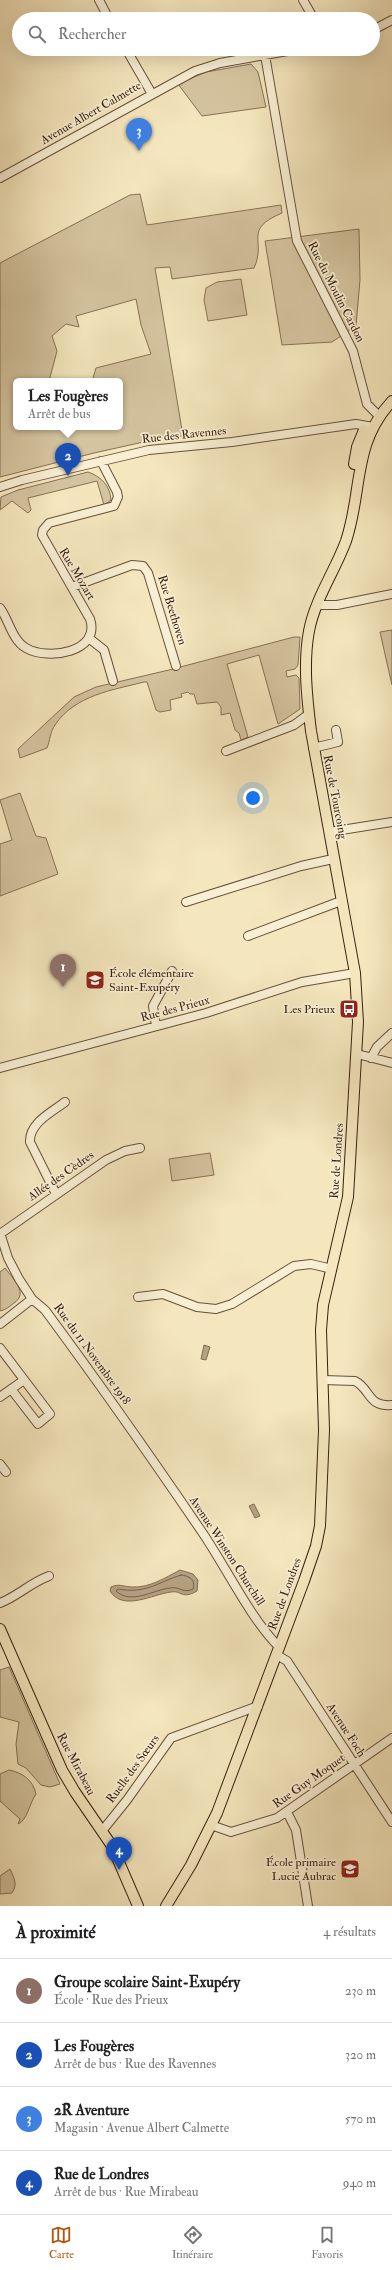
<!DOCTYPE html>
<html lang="fr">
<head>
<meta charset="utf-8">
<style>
	body { margin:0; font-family:"IM FELL Double Pica",serif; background:#f2f2f2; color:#202124 }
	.you { position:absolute; left:253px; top:798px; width:14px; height:14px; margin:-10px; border:3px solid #fff; border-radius:50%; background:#1a73e8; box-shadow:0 0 0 6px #1a73e833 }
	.badge { display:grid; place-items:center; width:26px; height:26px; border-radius:50%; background:#b45309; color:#fff; font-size:13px; font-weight:700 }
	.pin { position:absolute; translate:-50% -33px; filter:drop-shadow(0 1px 2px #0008) }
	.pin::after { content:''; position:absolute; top:21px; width:14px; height:12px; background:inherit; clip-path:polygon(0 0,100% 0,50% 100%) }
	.popup { position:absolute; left:13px; top:378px; width:110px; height:52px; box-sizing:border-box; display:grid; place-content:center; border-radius:6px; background:#fff; filter:drop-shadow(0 1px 3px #0005); font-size:13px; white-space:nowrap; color:#757577 }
	.popup b { font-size:15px; color:#202124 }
	.popup::after { content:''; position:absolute; left:50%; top:100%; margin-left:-8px; border:8px solid transparent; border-top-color:#fff }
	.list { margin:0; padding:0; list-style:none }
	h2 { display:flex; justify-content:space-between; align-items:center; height:52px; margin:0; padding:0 16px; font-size:17px }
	h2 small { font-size:13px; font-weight:400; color:#757577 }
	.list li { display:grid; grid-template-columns:26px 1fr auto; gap:12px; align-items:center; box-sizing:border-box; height:64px; padding:0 16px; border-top:1px solid #e0e0e0 }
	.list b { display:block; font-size:15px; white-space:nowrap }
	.list p { margin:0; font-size:13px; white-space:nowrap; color:#757577 }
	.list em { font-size:13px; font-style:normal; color:#757577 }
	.icon { flex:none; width:22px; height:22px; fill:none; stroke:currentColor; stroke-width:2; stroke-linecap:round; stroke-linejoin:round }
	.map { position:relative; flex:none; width:392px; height:1906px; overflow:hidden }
	.search { position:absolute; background:#fff; box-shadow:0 4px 16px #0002; left:12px; right:12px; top:12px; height:44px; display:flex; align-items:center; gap:10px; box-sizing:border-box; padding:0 14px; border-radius:22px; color:#757577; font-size:15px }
	.sheet { height:308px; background:#fff }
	nav { display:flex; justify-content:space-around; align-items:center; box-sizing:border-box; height:56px; border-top:1px solid #e0e0e0; background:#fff; font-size:11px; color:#757577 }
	nav a { display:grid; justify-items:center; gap:2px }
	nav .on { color:#b45309 }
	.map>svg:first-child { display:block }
	.green { fill:#d4c49f; stroke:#867156; fill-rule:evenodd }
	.water { fill:#b4a282; stroke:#836d54 }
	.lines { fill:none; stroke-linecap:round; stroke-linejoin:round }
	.shore { stroke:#766048; stroke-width:1 }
	.minor-casing { stroke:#68503a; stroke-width:10 }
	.major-casing { stroke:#391e0e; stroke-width:12 }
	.minor { stroke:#f8efd4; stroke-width:8 }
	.major { stroke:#f4e6bd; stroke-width:10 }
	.labels { text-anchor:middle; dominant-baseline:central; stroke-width:3.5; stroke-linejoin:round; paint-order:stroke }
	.street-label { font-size:12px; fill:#391e0e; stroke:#f8efd4 }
	.poi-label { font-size:12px; fill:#391e0e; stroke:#f8efd4; text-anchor:end }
</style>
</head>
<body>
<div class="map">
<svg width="392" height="1906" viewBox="0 0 392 1906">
	<rect width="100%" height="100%" fill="#f4e6bd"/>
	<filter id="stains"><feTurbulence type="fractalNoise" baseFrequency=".005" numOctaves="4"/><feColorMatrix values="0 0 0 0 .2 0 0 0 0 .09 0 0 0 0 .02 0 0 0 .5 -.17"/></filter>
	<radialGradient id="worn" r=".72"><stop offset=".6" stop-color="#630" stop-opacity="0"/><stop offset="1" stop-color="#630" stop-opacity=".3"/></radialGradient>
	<path class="green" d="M251,64L258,72L266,107L202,116L178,84L206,72Z
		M140,194L147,225L281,205L282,213C242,230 267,240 254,268L172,279L170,267L155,268L183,436L166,437L94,453L0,477V263L130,195ZM136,299L141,325L151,354L96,368L92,381H120V427H16V381H49L57,351L52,336L66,324L79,327L76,316Z
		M359,229L360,280L356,326L332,342L282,345L265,241Z
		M241,279L247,315L208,321L204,300L206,288L217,282Z
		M88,472C102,477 110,486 111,500L104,505L97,481L28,498L31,510L28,513L12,501L0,510L1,497L18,490Z
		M392,630V685L380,632Z
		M294,637H300L298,665L295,669L286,671L287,677L296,675L299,678L300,709L278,724L259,655L227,664L248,737L241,740L239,733L235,730L230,713L221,715V707L217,702L197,704L194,694H190L188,692L181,694L182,697L170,700L171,710L160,712L156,710L147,682H144C113,690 75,695 55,725C50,732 50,741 47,748L20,758L18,749L74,697L96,687L169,670Z
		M20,793L36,836L46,838L58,874L0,896V844L12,840L0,800Z
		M210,1153L214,1175L172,1181L169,1159Z
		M5,1268C13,1279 29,1293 14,1303C10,1306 6,1310 0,1311V1272Z
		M9,1667L60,1784L50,1787L41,1785L26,1768L18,1764L16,1744L19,1722L0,1717V1670Z
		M9,1770C23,1773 33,1780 36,1794C30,1802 27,1821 18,1824L20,1819L0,1801V1774Z
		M10,1869C14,1878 18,1884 12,1893L0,1894V1876Z"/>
	<path class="water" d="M204,1345L210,1347L206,1360L201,1359Z
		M254,1504L260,1516L255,1518L249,1506Z
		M180,1570L193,1574L198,1580L197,1591C181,1600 182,1590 171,1592C153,1594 123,1612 110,1591L111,1587C119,1583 124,1587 132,1587C149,1588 165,1578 180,1570Z"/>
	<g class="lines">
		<path class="shore" d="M181,1575C189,1576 196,1579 193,1589C184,1594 179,1586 170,1588C153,1590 131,1605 116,1591L118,1589C146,1594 156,1583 181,1575Z"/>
		<defs>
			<path id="minor" d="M99,0L109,19
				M303,0L314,19
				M373,30L392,20
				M126,49L152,94
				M265,55L297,241L353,351L367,404L379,416
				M0,178L195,71L220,63L299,49
				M0,487L22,480L149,450L232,442L356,424L373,427
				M72,587L132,565L143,566L148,573L176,666
				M318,605H337L392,594
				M0,608C9,620 12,640 26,648C48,661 101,652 90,619L42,535L43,530L49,523L114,506L118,497L117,492L101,461
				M90,639L104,650L113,681
				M313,748L338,742L336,730
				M226,751L294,725L309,714
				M329,832L392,822
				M186,902L301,866L333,859
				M248,936L341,901
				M156,1026L153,1006L172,971
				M357,1054L392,1063
				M371,1058L377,1047L392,1033
				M0,1068L206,1013L302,982L355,973
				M56,1194L30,1142C29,1123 52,1112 65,1102
				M0,1233L8,1258L19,1279L32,1299L45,1310C99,1383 151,1457 202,1532C226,1567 250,1618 279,1647
				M0,1234L106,1160L125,1151L140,1148
				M138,1297L163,1294L197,1307L216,1309L232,1304L294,1266L311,1264L332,1269
				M0,1324L32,1299
				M0,1348L50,1414L38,1424L11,1389
				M323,1380L355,1381C371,1389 367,1407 392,1405
				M0,1397L24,1380
				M0,1464L6,1472
				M0,1603C18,1596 30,1583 49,1576
				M277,1655L287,1661L392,1822
				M287,1812L296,1830L308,1906
				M211,1825L231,1832L277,1818L392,1738
				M102,1831L127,1800L171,1738L258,1706"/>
			<path id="major" d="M354,464L357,447L364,430
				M0,1629L62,1770L75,1792L112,1846L138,1906
				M166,1906L191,1865L217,1813L304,1581L316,1546L320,1526L324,1430L321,1330L323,1305L348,1197L358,1022L355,973L311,731C307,699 303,663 309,631C315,599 335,571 346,541C363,490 352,444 392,401"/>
		</defs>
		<use href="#minor" class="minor-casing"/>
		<use href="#major" class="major-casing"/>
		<use href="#minor" class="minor"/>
		<use href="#major" class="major"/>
	</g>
	<defs>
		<symbol id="school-square" viewBox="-11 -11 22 22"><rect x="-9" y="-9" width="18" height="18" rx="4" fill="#8f2418" stroke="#f8efd4"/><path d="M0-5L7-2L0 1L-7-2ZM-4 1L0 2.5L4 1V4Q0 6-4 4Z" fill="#fff"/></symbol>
		<symbol id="bus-square" viewBox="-11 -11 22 22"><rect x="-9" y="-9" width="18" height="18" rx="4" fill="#8f2418" stroke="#f8efd4"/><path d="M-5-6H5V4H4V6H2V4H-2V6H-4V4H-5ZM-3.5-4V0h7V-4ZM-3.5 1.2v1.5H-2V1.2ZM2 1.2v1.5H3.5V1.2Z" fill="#fff"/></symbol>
	</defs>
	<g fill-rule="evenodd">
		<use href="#school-square" x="84" y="969" width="22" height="22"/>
		<use href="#bus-square" x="338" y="998" width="22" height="22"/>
		<use href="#school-square" x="339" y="1858" width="22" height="22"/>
	</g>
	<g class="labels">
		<g class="street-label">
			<text transform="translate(91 113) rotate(-30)">Avenue Albert Calmette</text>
			<text transform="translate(336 292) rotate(63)">Rue du Moulin Cardon</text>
			<text transform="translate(184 435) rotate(-6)">Rue des Ravennes</text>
			<text transform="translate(77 574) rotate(59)">Rue Mozart</text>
			<text transform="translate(172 610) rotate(73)">Rue Beethoven</text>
			<text transform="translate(335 797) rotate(79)">Rue de Tourcoing</text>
			<text transform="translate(175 1009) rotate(-15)">Rue des Prieux</text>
			<text transform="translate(337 1161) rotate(-86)">Rue de Londres</text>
			<text transform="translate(61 1176) rotate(-35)">Allée des Cèdres</text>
			<text transform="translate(92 1354) rotate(54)">Rue du 11 Novembre 1918</text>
			<text transform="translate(227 1551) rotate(57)">Avenue Winston Churchill</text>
			<text transform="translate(285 1594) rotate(-70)">Rue de Londres</text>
			<text transform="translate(346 1730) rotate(57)">Avenue Foch</text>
			<text transform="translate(76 1764) rotate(62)">Rue Mirabeau</text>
			<text transform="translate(133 1769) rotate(-54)">Ruelle des Sœurs</text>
			<text transform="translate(309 1781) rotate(-35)">Rue Guy Moquet</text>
		</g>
		<g class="poi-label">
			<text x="109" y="973" text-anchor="start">École élémentaire<tspan x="109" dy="14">Saint-Exupéry</tspan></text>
			<text x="335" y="1009">Les Prieux</text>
			<text x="336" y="1862">École primaire<tspan x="336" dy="14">Lucie Aubrac</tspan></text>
		</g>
	</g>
	<rect width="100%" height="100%" filter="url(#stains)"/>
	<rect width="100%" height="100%" fill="url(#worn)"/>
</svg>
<div class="you"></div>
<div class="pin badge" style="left:63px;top:987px;background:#8d6e63">1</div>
<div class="pin badge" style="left:68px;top:476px;background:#1a4fb4">2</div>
<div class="popup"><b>Les Fougères</b>Arrêt de bus</div>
<div class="pin badge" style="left:139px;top:151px;background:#3f7fe0">3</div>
<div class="pin badge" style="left:119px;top:1870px;background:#1a4fb4">4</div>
<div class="search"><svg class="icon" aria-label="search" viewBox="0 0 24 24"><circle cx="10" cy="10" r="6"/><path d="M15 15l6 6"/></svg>Rechercher</div>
</div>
<section class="sheet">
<h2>À proximité<small>4 résultats</small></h2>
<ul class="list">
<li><span class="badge" style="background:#8d6e63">1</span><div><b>Groupe scolaire Saint-Exupéry</b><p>École · Rue des Prieux</p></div><em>230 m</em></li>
<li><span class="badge" style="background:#1a4fb4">2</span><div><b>Les Fougères</b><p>Arrêt de bus · Rue des Ravennes</p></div><em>320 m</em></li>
<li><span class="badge" style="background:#3f7fe0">3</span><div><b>2R Aventure</b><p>Magasin · Avenue Albert Calmette</p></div><em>570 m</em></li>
<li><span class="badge" style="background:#1a4fb4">4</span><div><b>Rue de Londres</b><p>Arrêt de bus · Rue Mirabeau</p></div><em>940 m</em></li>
</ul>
</section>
<nav>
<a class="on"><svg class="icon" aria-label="map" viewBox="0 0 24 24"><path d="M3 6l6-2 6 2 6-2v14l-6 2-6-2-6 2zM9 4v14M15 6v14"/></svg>Carte</a>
<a><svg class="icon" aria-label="directions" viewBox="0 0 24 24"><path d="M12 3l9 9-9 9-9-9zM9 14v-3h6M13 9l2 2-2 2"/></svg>Itinéraire</a>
<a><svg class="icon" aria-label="saved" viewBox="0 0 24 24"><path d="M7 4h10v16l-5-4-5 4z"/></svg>Favoris</a>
</nav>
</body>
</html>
